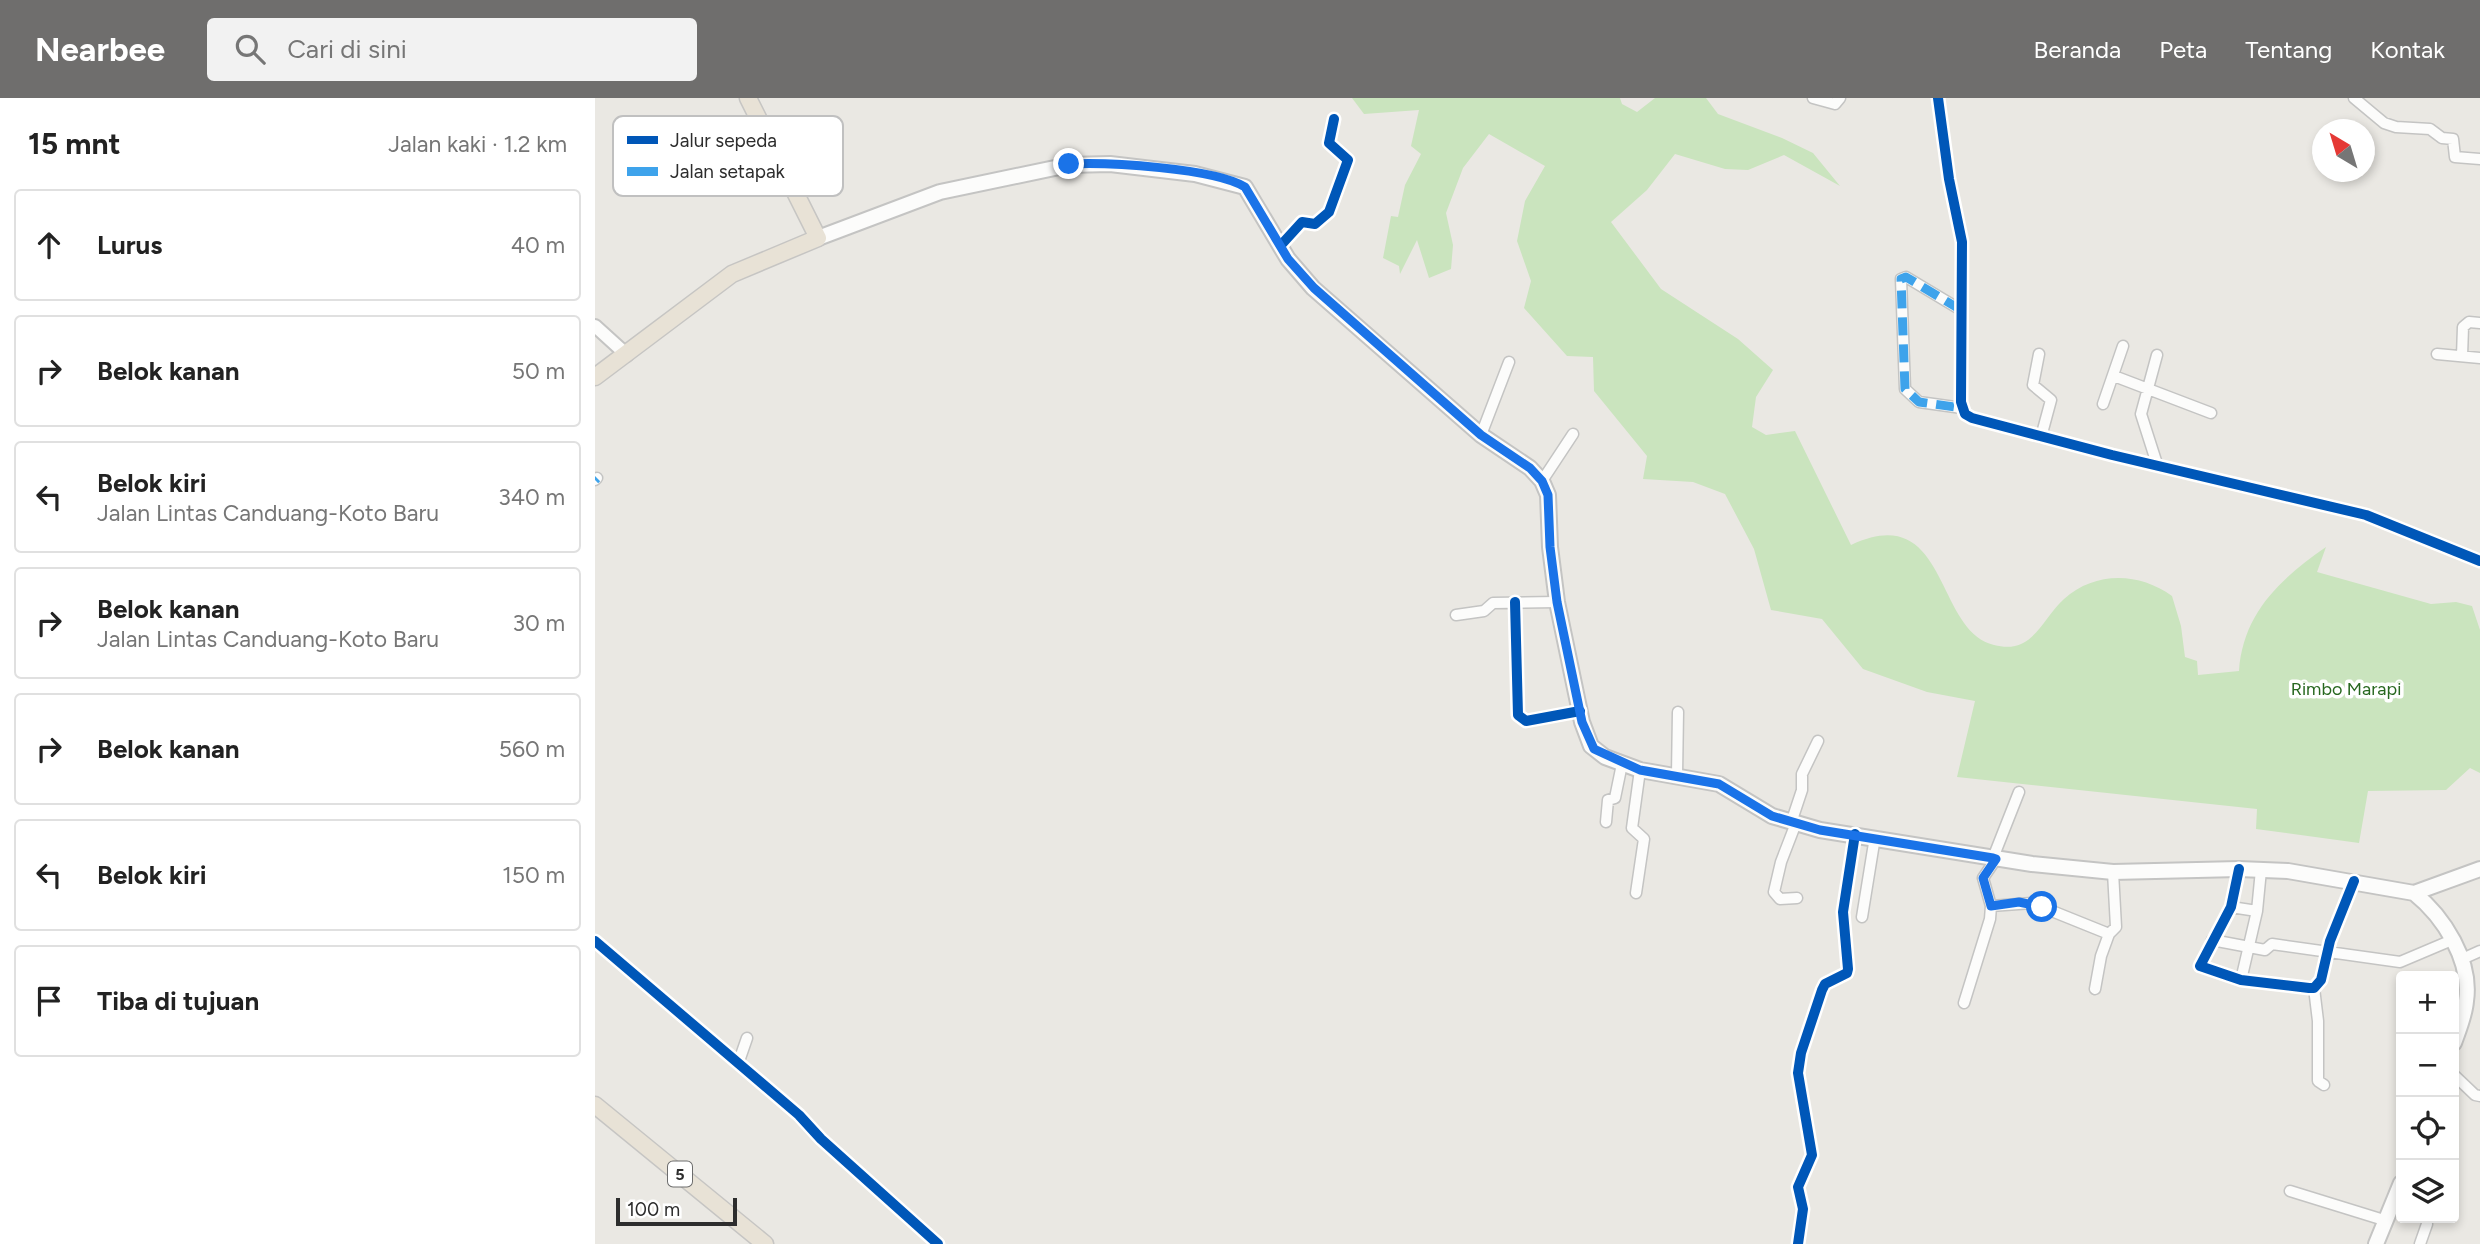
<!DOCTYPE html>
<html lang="id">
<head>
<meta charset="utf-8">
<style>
	body { margin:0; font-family:Figtree,sans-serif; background:#f2f2f2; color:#222 }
	.controls { position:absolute; right:21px; bottom:21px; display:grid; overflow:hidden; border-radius:7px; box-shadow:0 4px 10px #0003 }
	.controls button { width:63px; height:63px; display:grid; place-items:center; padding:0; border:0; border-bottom:2px solid #e0e0e0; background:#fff; color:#222; font:35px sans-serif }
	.compass { position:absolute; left:1717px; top:21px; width:63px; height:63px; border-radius:50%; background:#fff; box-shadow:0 4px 10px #0003; rotate:322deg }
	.scale { position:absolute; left:21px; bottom:18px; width:121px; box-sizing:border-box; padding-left:7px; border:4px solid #2d2d2d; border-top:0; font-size:19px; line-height:24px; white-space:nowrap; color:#2d2d2d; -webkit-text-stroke:5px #fff; paint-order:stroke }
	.stop { position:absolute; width:21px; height:21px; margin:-16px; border:5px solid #1a73e8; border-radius:50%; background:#fff }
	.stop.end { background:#1a73e8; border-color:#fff; box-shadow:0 2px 7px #0008 }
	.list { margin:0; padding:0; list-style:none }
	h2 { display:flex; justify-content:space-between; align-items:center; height:91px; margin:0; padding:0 28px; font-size:30px }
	h2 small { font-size:23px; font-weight:400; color:#767676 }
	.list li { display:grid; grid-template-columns:46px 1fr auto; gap:21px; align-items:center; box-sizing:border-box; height:112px; margin:0 14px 14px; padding:0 14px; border:2px solid #e0e0e0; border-radius:7px }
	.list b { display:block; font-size:26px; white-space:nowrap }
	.list p { margin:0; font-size:23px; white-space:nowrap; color:#767676 }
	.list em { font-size:23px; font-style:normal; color:#767676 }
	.icon { flex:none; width:38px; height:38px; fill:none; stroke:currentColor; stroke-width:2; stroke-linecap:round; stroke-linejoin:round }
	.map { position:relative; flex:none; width:1885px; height:1146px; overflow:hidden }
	header { display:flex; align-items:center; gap:42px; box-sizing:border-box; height:98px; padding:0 35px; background:#6f6e6d; color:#fff }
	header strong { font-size:33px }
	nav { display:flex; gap:38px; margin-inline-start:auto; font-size:24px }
	.search { width:490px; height:63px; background:#f2f2f2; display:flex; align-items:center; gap:18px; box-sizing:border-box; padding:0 24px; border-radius:7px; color:#767676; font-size:26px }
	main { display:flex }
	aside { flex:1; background:#fff }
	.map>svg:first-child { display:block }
	.green { fill:#cae4be }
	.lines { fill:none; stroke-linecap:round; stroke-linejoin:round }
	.minor-casing { stroke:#c4c4c3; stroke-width:13 }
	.tertiary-casing { stroke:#c4c4c3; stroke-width:16 }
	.secondary-casing { stroke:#c4c4c3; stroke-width:18 }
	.trunk-casing { stroke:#c6c5c3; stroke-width:19 }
	.minor { stroke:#fcfcfb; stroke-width:10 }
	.tertiary { stroke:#fcfcfb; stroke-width:12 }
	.secondary { stroke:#fcfcfb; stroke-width:14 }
	.trunk { stroke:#e8e2d6; stroke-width:16 }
	.quiet { stroke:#3ea3eb; stroke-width:9; stroke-dasharray:18 9; stroke-linecap:butt }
	.cycleway-casing { stroke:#fff; stroke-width:15 }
	.cycleway { stroke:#0057b8; stroke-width:10 }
	.route { stroke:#1a73e8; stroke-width:9 }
	.labels { text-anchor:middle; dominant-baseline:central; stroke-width:7; stroke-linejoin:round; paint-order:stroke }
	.shield { fill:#fff; stroke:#6c6c6c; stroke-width:2 }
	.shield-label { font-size:16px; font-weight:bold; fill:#2d2d2d }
	.park-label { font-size:18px; fill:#27671f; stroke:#fff }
	.key { fill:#fff; stroke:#c0c0c0; stroke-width:2 }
	.key-label { font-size:19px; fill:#2d2d2d }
</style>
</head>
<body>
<header>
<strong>Nearbee</strong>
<div class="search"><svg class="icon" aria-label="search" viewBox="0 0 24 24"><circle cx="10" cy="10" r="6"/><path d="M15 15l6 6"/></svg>Cari di sini</div>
<nav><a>Beranda</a><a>Peta</a><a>Tentang</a><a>Kontak</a></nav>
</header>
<main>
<aside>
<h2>15 mnt<small>Jalan kaki · 1.2 km</small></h2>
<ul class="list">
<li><svg class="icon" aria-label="ahead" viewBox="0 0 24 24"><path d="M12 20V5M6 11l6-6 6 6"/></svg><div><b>Lurus</b></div><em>40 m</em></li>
<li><svg class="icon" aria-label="right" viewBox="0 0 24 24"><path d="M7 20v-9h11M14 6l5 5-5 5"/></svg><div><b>Belok kanan</b></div><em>50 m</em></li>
<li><svg class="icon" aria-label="left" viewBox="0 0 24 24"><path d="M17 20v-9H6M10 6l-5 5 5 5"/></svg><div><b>Belok kiri</b><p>Jalan Lintas Canduang-Koto Baru</p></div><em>340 m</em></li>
<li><svg class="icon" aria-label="right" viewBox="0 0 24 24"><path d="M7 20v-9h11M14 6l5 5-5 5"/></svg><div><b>Belok kanan</b><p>Jalan Lintas Canduang-Koto Baru</p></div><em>30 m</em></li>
<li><svg class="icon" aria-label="right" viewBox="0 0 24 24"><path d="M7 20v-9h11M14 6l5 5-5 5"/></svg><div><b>Belok kanan</b></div><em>560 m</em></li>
<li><svg class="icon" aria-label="left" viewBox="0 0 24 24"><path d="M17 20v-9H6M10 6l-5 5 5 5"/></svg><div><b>Belok kiri</b></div><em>150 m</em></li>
<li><svg class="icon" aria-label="arrive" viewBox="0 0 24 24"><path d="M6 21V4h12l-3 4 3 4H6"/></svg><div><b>Tiba di tujuan</b></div></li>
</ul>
</aside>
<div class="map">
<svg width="1885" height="1146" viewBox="0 0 1885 1146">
	<rect width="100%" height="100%" fill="#eae8e3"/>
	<path class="green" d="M757,0H1025L1027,6L1042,14L1060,0H1111L1123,16L1187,40L1218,55L1245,88L1189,57L1153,72L1130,71L1080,56L1052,92L1016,124L1066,191L1143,241L1178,272L1161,299L1157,329L1171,337L1200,333L1256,447C1354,401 1339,533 1399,547C1438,557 1446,522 1469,501C1500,473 1544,474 1577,498L1586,528L1590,559L1602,563L1603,577L1644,573C1648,515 1685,481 1731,449L1722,474L1836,506L1861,504L1877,508L1885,532V675L1875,670L1851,692L1773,693L1764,745L1661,731L1662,711L1362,679L1380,603L1332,594L1268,571L1227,521L1176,512L1159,451L1130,396L1098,384L1048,381L1052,358L999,293L998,259L972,258L929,210L936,183L922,143L930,103L950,68L894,36L868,70L851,115L858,147L856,171L834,180L822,142L805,176L804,168L788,160L796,118L803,119L810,87L826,56L816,48L824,12L769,16Z"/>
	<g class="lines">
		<defs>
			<path id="minor" d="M1218,0L1240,6L1245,0
				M1343,0L1354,81L1367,144L1366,304L1370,316L1377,320L1517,357L1771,417L1885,463
				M1759,0L1789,25L1801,29L1835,31L1847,40L1858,41L1860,59L1885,61
				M686,147L707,124L720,126L734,114L753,62L734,45L739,21
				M1366,212L1311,179L1306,181L1310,291L1324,304L1367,310
				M1444,256L1438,287L1456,302L1446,339
				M1842,256L1885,260
				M1867,258L1868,229L1874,224L1885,225
				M1519,278L1616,315
				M1508,306L1528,248
				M886,337L914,264
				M1562,366L1546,316L1562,257
				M0,382L2,380
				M947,383L978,336
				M920,504L923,617L931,623L985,613
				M861,517L889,513L898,505L962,504
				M1082,677L1083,614
				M1197,722L1207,692V676L1223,643
				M1011,724L1013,702L1020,700L1027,666
				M1201,725L1186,764L1179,794L1185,801L1202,800
				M1398,760L1424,694
				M1644,771L1636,809L1605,868L1646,882L1714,890H1719L1726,882L1735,843L1759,783
				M1041,795L1049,741L1037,730L1045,672
				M1396,808L1437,805L1514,836
				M1636,809L1662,813
				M1267,819L1280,739
				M1617,842L1670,852L1677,846L1805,864L1857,842
				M0,843L204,1017L226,1041L343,1146
				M1865,862L1885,853
				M1646,882L1662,813L1666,772
				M1719,890L1723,923V983L1729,987
				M1500,891L1506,858L1514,836L1521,829L1518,774
				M1369,905L1395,821L1396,808L1388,780L1401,761
				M143,966L152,940
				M1859,977L1880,997L1885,998
				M1695,1093L1792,1123
				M1203,1146L1208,1111L1203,1089L1217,1057L1203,975L1206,955L1227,892L1230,886L1252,875L1253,871L1248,814L1260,736
				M1825,1146L1832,1126"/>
			<path id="tertiary" d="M0,228L32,257"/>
			<path id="secondary" d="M223,140L345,94L474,67L515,66L600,76L650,89L693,161L718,190L886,337L935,370L947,383L953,397L955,449L962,504L987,624L996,648L1010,659L1045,672L1124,686L1177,718L1225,732L1437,766L1518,774L1644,771L1693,773L1819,795L1885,771
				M1819,795C1849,819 1877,863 1871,903C1870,917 1864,931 1859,945
				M1781,1146L1806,1085"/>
			<path id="trunk" d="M0,279L137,176L223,140L153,0
				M0,1007L170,1146"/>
		</defs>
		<use href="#minor" class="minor-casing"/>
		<use href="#tertiary" class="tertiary-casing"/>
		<use href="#secondary" class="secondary-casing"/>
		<use href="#trunk" class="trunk-casing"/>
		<use href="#minor" class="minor"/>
		<use href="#tertiary" class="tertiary"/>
		<use href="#secondary" class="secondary"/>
		<use href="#trunk" class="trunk"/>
		<path class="quiet" d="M1366,212L1311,179L1306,181L1310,291L1324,304L1367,310
			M0,382L2,380"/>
		<defs>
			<path id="cycleway" d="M1343,0L1354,81L1367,144L1366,304L1370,316L1377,320L1517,357L1771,417L1885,463
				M686,147L707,124L720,126L734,114L753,62L734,45L739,21
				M920,504L923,617L931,623L985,613
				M1644,771L1636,809L1605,868L1646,882L1714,890H1719L1726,882L1735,843L1759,783
				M0,843L204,1017L226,1041L343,1146
				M1203,1146L1208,1111L1203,1089L1217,1057L1203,975L1206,955L1227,892L1230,886L1252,875L1253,871L1248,814L1260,736"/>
		</defs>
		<use href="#cycleway" class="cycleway-casing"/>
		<use href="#cycleway" class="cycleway"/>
	</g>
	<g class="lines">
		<path class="route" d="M474,66C512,64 619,70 650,89L693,161L719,190L886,337L935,370L947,383L953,397L955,449L962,504L987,624L999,651L1045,672L1124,686L1177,718L1225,732L1398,760L1401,761L1388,780L1396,808L1424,804L1447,809"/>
	</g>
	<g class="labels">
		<rect class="shield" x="73" y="1063.5" width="24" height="25" rx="5"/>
		<g class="shield-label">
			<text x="85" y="1076">5</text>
		</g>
		<g class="park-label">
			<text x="1751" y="591">Rimbo Marapi</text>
		</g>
	</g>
	<rect x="18" y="18" width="230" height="80" rx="10" class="key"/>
	<rect x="32" y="38" width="31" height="8" fill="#0057b8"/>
	<rect x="32" y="69" width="31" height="9" fill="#3ea3eb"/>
	<g class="key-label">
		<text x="75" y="49">Jalur sepeda</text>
		<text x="75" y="80">Jalan setapak</text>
	</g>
</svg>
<div class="controls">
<button>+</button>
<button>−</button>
<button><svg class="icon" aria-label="locate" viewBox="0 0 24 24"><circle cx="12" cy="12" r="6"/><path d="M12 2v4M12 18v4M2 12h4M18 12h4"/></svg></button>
<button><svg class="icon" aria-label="layers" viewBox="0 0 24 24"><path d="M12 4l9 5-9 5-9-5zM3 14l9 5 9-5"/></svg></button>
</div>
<svg class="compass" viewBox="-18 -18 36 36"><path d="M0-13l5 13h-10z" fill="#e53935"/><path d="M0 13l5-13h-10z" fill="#767676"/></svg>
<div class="scale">100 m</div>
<div class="stop" style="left:1447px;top:809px"></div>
<div class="stop end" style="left:474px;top:66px"></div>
</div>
</main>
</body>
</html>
